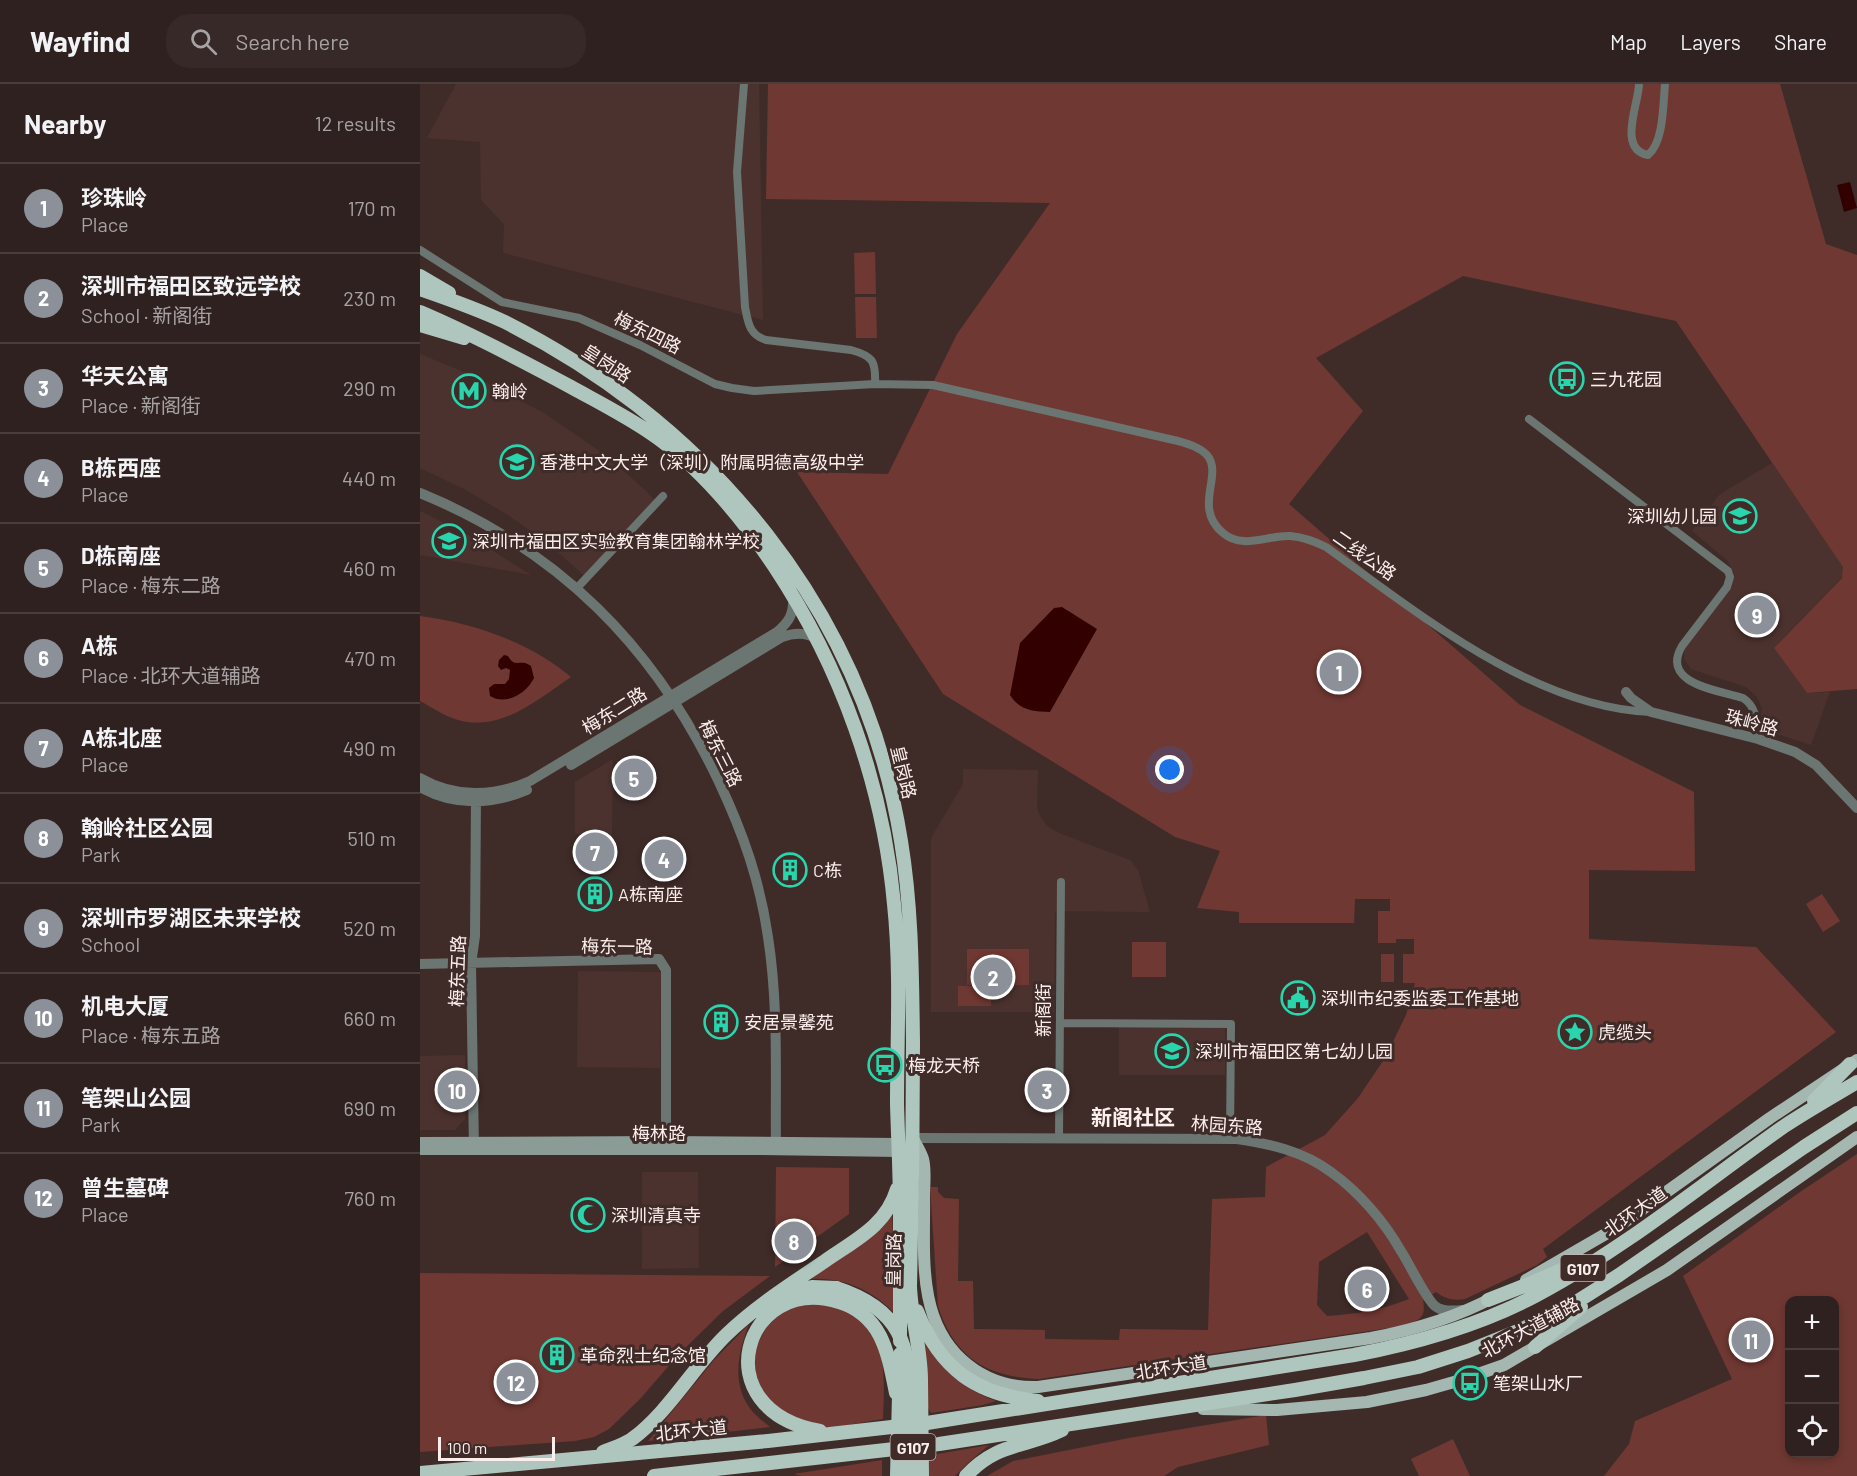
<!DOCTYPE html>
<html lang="en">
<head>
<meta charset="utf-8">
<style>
	body { margin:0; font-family:Barlow,"Noto Sans SC",sans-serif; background:#372928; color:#f1f3f6 }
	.controls { position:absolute; right:18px; bottom:18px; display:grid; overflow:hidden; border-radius:12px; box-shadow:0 3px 9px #0003 }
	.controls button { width:54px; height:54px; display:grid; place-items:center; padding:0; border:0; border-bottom:2px solid #4a3e3d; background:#2f211f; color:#f1f3f6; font:30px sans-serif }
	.scale { position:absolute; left:18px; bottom:15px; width:117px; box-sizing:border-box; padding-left:6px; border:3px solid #fbeeec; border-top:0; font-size:16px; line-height:21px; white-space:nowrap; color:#fbeeec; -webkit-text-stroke:4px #3f2c29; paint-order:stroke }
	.you { position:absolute; left:750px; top:686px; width:21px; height:21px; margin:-15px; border:4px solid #fff; border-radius:50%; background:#1a73e8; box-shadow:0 0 0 9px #1a73e833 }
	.badge { display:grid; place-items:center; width:39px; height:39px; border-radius:50%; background:#8c9099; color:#fff; font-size:20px; font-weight:700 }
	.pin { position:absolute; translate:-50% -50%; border:3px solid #fff; box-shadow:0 2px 6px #0006 }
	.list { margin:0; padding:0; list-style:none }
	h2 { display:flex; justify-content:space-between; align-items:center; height:78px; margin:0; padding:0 24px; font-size:26px }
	h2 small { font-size:20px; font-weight:400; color:#a7a3a4 }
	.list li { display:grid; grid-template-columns:39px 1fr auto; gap:18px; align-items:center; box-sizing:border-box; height:90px; padding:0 24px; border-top:2px solid #4a3e3d }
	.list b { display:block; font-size:22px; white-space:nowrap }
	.list p { margin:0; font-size:20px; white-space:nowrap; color:#a7a3a4 }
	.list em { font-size:20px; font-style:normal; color:#a7a3a4 }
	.icon { flex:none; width:33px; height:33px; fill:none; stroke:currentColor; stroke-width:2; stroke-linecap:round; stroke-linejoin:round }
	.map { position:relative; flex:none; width:1437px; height:1392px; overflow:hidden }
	header { display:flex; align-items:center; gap:36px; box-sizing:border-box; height:84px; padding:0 30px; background:#2f211f; border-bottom:2px solid #4a3e3d }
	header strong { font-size:28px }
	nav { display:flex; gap:33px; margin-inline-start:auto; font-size:21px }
	.search { width:420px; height:54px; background:#372928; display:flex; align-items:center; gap:15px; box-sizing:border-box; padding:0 21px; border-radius:24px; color:#a7a3a4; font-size:22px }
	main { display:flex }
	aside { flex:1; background:#2f211f }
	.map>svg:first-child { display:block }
	.built { fill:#4c322e }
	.green { fill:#703832; fill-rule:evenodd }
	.water { fill:#300 }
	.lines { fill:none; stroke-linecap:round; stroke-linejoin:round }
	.minor { stroke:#6b7571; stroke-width:8 }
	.tertiary { stroke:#6b7571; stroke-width:10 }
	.secondary { stroke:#8b9b95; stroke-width:10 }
	.primary { stroke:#a4b8b1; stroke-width:12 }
	.trunk { stroke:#afc6be; stroke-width:14 }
	.trunk-bridge { stroke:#afc6be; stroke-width:14 }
	.labels { text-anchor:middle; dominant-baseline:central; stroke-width:6; stroke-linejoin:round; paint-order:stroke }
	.shield { fill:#3f2c29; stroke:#c3b4b2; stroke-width:1.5 }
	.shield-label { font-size:16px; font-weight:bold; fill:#fbeeec }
	.street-label { font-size:18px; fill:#fbeeec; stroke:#3f2c29 }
	.poi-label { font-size:18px; fill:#fbeeec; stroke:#3f2c29; text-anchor:start }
	.quarter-label { font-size:21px; font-weight:bold; fill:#fbeeec; stroke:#3f2c29 }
</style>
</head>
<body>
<header>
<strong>Wayfind</strong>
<div class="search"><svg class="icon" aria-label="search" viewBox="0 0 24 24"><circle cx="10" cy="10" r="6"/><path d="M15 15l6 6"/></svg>Search here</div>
<nav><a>Map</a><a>Layers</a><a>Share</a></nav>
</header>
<main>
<aside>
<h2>Nearby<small>12 results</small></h2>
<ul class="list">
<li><span class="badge">1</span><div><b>珍珠岭</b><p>Place</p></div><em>170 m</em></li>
<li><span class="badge">2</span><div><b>深圳市福田区致远学校</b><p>School · 新阁街</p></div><em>230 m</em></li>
<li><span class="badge">3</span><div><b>华天公寓</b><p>Place · 新阁街</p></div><em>290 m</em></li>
<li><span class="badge">4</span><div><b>B栋西座</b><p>Place</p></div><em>440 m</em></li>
<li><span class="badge">5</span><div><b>D栋南座</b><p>Place · 梅东二路</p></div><em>460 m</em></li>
<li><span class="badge">6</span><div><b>A栋</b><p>Place · 北环大道辅路</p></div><em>470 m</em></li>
<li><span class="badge">7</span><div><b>A栋北座</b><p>Place</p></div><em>490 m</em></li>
<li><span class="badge">8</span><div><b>翰岭社区公园</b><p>Park</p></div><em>510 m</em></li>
<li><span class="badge">9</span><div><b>深圳市罗湖区未来学校</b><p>School</p></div><em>520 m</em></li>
<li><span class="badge">10</span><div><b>机电大厦</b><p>Place · 梅东五路</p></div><em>660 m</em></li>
<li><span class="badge">11</span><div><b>笔架山公园</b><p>Park</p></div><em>690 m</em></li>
<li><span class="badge">12</span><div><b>曾生墓碑</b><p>Place</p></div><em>760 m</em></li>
</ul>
</aside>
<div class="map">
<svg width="1437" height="1392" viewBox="0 0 1437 1392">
	<rect width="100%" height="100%" fill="#3f2c29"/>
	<path class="built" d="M36,0H339L343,236L83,169L84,140L61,116L60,58L7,54Z
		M0,270L56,293L124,329L188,373L226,407L238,420L167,494L129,460L88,431L44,405L0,384Z
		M1352,379L1424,483L1422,493L1354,564L1387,609L1410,608L1391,661L1339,644L1342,625L1337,613L1326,603L1271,585L1264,575L1265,559L1309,503L1314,490L1308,477L1272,447L1300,410Z
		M0,427L48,451L111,491L0,471Z
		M193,675L192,751L155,750V698Z
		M543,685L618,686L617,723L619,730L627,742L639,749L710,776L718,786L730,828L635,827L634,928H511V754L543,700Z
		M158,887L241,888L240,984L157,983Z
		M699,943H805V991H699Z
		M45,971V1035L35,1046H0V972Z
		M222,1088H278L279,1184L222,1185Z"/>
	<path class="green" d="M348,0H1360L1406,160L1437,171V605L1387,609L1354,564L1422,494L1423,483L1256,237L1043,192L896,274L943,327L869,420L1100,621L1274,708L1275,787L1169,786V855L1336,863L1416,948L1123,1165L1127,1173L1117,1181L1045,1215C1034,1217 1025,1215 1016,1208L1003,1216C1004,1222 1005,1230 1000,1234C991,1242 968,1244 956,1246L619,1295C566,1293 534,1273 518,1222L510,1103H518V1108L524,1114L539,1115L538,1197H553L554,1245L625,1246V1255L699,1256L700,1245L788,1246L792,1115L845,1113L846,1083L905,1051L938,1014L965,974L986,931L995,899H983V870H994V855H976V859H958V827H970V815H935L934,839H819V828L777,824L800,767L755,753L523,610L377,388L468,390L537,250L630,119L346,115ZM947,1148L989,1215C962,1226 936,1230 907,1232L897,1221L899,1178Z
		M455,168L456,210H435L434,169Z
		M435,213H456L457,254H436Z
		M0,532C54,539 109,558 151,593C118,615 84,646 42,637C27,634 13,624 0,617Z
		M1402,810L1420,837L1403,848L1386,820Z
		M712,858H746V893H712Z
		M547,865H609V901H547Z
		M961,870H974V898H961Z
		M538,902H571V922H538Z
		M1437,1070V1392H1184L1209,1360L1215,1337L1312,1295L1263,1192L1380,1108ZM1414,1216V1370H1370V1216Z
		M356,1083L429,1084V1130L355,1183Z
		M472,1128L476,1231C452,1205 423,1193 388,1195Z
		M0,1189L350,1192L303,1227L259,1270L220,1315L189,1345L174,1353L155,1357L0,1368Z
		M402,1220C411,1223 422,1224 430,1228C470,1250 464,1297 463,1335L416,1343H405L363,1332L337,1301L334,1267L350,1236L377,1221Z
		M329,1240C319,1267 311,1296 329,1323C334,1331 343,1337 350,1343L228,1357L294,1276Z
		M504,1257C521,1286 544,1305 576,1317L563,1321L511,1329C501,1317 504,1274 504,1257Z
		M846,1331L849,1361L758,1383L744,1392H567L593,1377L709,1354Z
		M1033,1355L1050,1392H999L991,1375Z
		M569,1361L548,1379L535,1392H507L506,1372Z
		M462,1376V1392H381L374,1390Z"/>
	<path class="water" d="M1430,98L1437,124L1424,128L1417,101Z
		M642,523L677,545L630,628C613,627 600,627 590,611L600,559L634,524Z
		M84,571L88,572C95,585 100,574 111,582L114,594C107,609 86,622 70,612L69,604L74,600H85L89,595L90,586L86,584L81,586L78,582L79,576Z"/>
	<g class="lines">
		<path class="minor" d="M324,0L317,88L325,223C328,238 329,251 346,256L431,266C453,272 456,277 455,300
			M1219,0C1219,19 1197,65 1228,71C1244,58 1243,20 1245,0
			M0,166L82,218L159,234L220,261L295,300L312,304L334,307L455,300L513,301L758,357C768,360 779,363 787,371C804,391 772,423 803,449C823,466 847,451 870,452C883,453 894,457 906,463C998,529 1114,624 1231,628
			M1109,335L1308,487L1310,493L1307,503L1262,562C1240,600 1298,606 1323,614C1338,624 1336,639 1338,655
			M157,504L243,412
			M640,939L811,940L810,1055
			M639,1054L641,798"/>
		<path class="tertiary" d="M0,409C139,466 235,563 299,698C323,749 340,797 348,853C359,924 355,994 356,1066
			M1206,608L1211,614L1231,628L1338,655L1375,668L1396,681L1437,724
			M151,681L362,553C375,548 386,548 398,555
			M0,694C35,714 74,713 110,697L357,548C369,538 374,530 373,513
			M0,703C33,722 72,721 107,706
			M0,880L239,875L246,886V1065
			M493,1054L817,1055C850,1060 883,1067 911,1088C939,1108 964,1137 981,1167C989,1179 1006,1215 1015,1222C1022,1228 1033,1227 1042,1226
			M54,1066L51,880L55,852L56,713"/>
		<path class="secondary" d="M0,1058L246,1057L478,1059
			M0,1066H341L478,1068"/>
		<path class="primary" d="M493,1054C496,1061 501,1068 503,1075C506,1086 504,1100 504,1112C505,1169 496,1234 542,1276C564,1296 589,1304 618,1303L951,1254C993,1246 1037,1233 1074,1213
			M1106,1196L1196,1144L1350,1034L1437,976
			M783,1325L857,1326L947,1318L1006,1306L1041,1296L1084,1281L1247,1186L1437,1053"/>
		<path class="trunk" d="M0,192L29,209
			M0,205C29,215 58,225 85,238C291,342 444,526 481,757C492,824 492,890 493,958C493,1039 492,1120 490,1202C491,1234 501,1264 501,1296
			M0,228C52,250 101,276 151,303C178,318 206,332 232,350C279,382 323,435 354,482C421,583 463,700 474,820C481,886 477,954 477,1020C478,1055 480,1091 480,1126C480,1170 480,1213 480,1257
			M0,241L44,254
			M1394,1017L1430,980
			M365,1209L392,1203L416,1204
			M1068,1216L1114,1198L1162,1177
			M497,1227C520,1285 556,1311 618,1317
			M1115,1263L1161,1223
			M400,1347C282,1326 324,1189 419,1218C437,1223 452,1236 460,1252C469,1270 472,1290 476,1309
			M183,1368C193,1364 203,1361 212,1355C248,1329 274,1282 306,1251C336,1222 371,1200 405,1177C435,1156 466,1142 477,1105
			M0,1389L348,1357L507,1339L934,1271C997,1259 1058,1242 1115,1212C1204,1165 1281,1101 1363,1043C1387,1027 1412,1013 1437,998
			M234,1392L519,1360L875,1306L944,1294L998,1283L1048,1267L1098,1247L1150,1222L1199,1191L1384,1063L1437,1029
			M546,1392C577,1358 605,1364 642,1346"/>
		<path class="trunk-bridge" d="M416,1204C481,1225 490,1260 490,1322C490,1345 490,1369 490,1392
			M501,1296L502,1392
			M477,1392L480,1270"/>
	</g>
	<defs>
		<symbol id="bus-ring" viewBox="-11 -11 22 22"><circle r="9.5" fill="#3f2c29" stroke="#28d5ad" stroke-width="1.5"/><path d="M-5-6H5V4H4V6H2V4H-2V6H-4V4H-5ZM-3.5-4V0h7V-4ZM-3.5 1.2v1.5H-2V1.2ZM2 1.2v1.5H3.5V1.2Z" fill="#28d5ad"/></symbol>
		<symbol id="metro-ring" viewBox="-11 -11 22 22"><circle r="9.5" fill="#3f2c29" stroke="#28d5ad" stroke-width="1.5"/><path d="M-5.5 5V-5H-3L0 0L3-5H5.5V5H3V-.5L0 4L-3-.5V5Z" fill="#28d5ad"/></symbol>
		<symbol id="school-ring" viewBox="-11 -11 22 22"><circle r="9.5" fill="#3f2c29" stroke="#28d5ad" stroke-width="1.5"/><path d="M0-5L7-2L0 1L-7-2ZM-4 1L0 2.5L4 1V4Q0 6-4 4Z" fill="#28d5ad"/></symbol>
		<symbol id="building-ring" viewBox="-11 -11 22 22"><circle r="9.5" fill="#3f2c29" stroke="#28d5ad" stroke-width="1.5"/><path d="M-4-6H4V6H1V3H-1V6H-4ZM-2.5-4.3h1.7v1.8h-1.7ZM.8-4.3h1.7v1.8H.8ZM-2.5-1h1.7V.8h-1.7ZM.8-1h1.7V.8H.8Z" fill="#28d5ad"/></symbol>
		<symbol id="civic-ring" viewBox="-11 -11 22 22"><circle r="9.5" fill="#3f2c29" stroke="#28d5ad" stroke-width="1.5"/><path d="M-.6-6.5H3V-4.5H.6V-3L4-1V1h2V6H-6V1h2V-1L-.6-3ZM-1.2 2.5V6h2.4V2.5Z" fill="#28d5ad"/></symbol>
		<symbol id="sight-ring" viewBox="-11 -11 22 22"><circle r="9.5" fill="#3f2c29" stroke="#28d5ad" stroke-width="1.5"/><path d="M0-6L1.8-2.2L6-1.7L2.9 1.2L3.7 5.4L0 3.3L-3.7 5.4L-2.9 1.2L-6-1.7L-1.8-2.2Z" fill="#28d5ad"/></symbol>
		<symbol id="mosque-ring" viewBox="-11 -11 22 22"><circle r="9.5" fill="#3f2c29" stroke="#28d5ad" stroke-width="1.5"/><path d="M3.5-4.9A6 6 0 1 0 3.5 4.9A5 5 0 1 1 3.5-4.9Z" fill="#28d5ad"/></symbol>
	</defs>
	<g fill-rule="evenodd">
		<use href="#bus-ring" x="1128" y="276" width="38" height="38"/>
		<use href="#metro-ring" x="30" y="288" width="38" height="38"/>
		<use href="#school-ring" x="78" y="359" width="38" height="38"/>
		<use href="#school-ring" x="1301" y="413" width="38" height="38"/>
		<use href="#school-ring" x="10" y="438" width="38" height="38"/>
		<use href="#building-ring" x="351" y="767" width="38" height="38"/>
		<use href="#building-ring" x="156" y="791" width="38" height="38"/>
		<use href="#civic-ring" x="859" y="895" width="38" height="38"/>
		<use href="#building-ring" x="282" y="919" width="38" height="38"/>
		<use href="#sight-ring" x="1136" y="929" width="38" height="38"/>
		<use href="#school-ring" x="733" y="948" width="38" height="38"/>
		<use href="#bus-ring" x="446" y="962" width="38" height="38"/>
		<use href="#mosque-ring" x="149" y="1112" width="38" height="38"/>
		<use href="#building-ring" x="118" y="1252" width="38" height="38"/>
		<use href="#bus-ring" x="1031" y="1280" width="38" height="38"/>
	</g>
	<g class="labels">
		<g class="shield">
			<rect x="1140.5" y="1171" width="45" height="26" rx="4.5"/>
			<rect x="470.5" y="1350" width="45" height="26" rx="4.5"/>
		</g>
		<g class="shield-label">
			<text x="1163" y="1184">G107</text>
			<text x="493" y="1363">G107</text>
		</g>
		<g class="street-label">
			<text transform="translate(228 248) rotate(26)">梅东四路</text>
			<text transform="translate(187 279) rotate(33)">皇岗路</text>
			<text transform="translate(945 471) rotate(35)">二线公路</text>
			<text transform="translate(194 626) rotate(-32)">梅东二路</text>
			<text transform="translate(1332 638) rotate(15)">珠岭路</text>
			<text transform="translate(301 669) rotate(63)">梅东三路</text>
			<text transform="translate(484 688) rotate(76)">皇岗路</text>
			<text transform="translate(197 862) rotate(1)">梅东一路</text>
			<text transform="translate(37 887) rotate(-88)">梅东五路</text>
			<text transform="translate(623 926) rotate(-90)">新阁街</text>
			<text transform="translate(807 1041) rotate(4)">林园东路</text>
			<text x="239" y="1049">梅林路</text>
			<text transform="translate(1215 1127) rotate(-35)">北环大道</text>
			<text transform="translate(473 1176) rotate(-89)">皇岗路</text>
			<text transform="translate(1110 1243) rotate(-28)">北环大道辅路</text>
			<text transform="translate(751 1283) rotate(-9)">北环大道</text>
			<text transform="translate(271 1346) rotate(-6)">北环大道</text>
		</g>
		<g class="poi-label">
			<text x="1170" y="295">三九花园</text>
			<text x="72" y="307">翰岭</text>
			<text x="120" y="378">香港中文大学（深圳）附属明德高级中学</text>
			<text x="1297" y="432" text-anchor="end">深圳幼儿园</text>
			<text x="52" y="457">深圳市福田区实验教育集团翰林学校</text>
			<text x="393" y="786">C栋</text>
			<text x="198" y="810">A栋南座</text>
			<text x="901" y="914">深圳市纪委监委工作基地</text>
			<text x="324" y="938">安居景馨苑</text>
			<text x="1178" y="948">虎缆头</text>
			<text x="775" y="967">深圳市福田区第七幼儿园</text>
			<text x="488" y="981">梅龙天桥</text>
			<text x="191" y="1131">深圳清真寺</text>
			<text x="160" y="1271">革命烈士纪念馆</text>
			<text x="1073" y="1299">笔架山水厂</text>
		</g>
		<g class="quarter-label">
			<text x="713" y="1032">新阁社区</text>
		</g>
	</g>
</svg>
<div class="controls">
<button>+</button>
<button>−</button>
<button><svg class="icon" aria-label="locate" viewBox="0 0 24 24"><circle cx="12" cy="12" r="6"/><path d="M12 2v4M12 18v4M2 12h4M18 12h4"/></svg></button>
</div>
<div class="scale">100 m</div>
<div class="you"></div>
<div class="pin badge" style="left:919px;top:588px">1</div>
<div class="pin badge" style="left:573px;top:893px">2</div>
<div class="pin badge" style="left:627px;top:1006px">3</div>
<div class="pin badge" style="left:244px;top:775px">4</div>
<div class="pin badge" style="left:214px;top:694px">5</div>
<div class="pin badge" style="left:947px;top:1205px">6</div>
<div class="pin badge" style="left:175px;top:768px">7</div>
<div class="pin badge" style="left:374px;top:1157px">8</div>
<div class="pin badge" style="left:1337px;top:531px">9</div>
<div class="pin badge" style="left:37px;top:1006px">10</div>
<div class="pin badge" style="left:1331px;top:1256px">11</div>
<div class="pin badge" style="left:96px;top:1298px">12</div>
</div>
</main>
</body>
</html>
